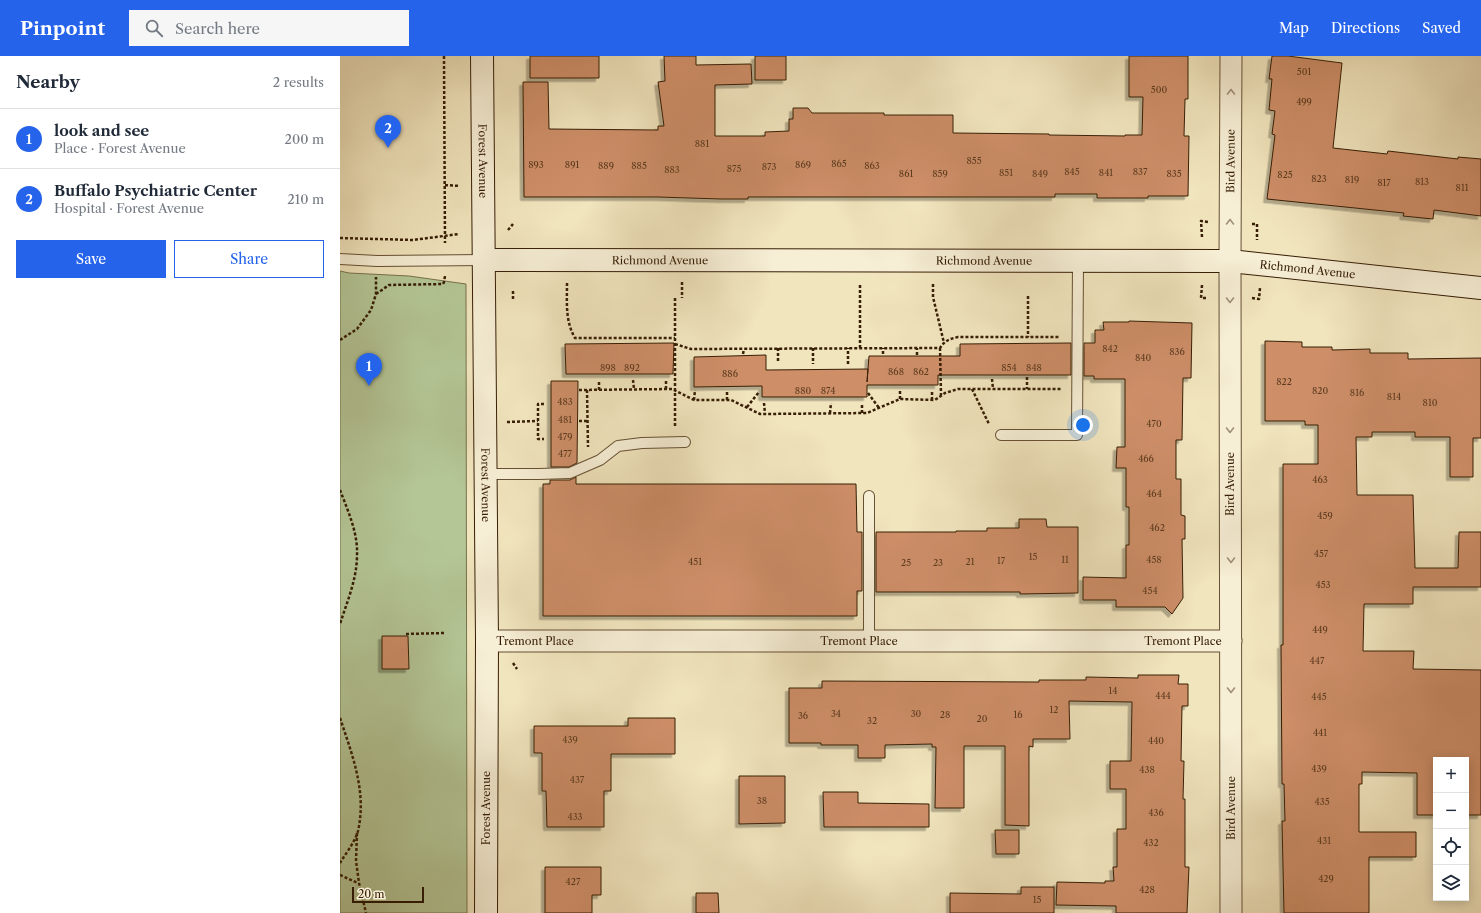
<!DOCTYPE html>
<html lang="en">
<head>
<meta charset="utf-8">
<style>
	body { margin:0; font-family:"Libre Caslon Text",serif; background:#f6f6f7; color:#1f2937 }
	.controls { position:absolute; right:12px; bottom:12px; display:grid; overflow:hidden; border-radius:0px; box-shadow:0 2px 10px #0003 }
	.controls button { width:36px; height:36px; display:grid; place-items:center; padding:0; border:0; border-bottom:1px solid #e0e1e3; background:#fff; color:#1f2937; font:20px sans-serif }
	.scale { position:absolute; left:12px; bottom:10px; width:72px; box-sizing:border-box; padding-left:4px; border:2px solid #371e05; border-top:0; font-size:11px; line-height:14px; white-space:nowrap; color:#371e05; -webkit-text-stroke:3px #f6eed5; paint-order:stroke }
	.you { position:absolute; left:743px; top:369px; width:14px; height:14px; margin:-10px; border:3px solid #fff; border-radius:50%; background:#1a73e8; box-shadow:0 0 0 6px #1a73e833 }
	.badge { display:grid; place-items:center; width:26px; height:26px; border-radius:50%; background:#2563eb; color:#fff; font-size:13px; font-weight:700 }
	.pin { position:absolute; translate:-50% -33px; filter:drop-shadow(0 1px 2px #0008) }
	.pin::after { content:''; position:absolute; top:21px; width:14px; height:12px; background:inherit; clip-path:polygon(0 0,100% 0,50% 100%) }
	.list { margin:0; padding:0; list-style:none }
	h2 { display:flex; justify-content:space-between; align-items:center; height:52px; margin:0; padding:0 16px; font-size:17px }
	h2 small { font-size:13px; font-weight:400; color:#747a83 }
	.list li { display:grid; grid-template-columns:26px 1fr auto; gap:12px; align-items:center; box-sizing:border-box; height:60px; padding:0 16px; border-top:1px solid #e0e1e3 }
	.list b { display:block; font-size:15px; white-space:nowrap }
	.list p { margin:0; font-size:13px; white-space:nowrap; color:#747a83 }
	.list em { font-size:13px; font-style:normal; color:#747a83 }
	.actions { display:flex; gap:8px; padding:12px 16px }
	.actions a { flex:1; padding:9px 0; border:1px solid #2563eb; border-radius:0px; text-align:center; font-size:14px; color:#2563eb }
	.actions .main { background:#2563eb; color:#fff }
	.icon { flex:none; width:22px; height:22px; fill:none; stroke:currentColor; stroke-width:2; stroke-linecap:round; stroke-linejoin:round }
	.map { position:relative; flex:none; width:1141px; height:857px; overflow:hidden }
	header { display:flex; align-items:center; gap:24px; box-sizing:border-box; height:56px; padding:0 20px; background:#2563eb; color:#fff }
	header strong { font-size:19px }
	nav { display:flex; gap:22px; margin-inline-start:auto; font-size:14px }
	.search { width:280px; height:36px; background:#f6f6f7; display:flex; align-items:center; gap:10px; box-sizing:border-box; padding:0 14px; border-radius:0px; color:#747a83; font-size:15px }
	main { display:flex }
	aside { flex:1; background:#fff }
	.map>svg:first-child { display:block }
	.green { fill:#b4c696; stroke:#76724e }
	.building { fill:#cd8e67; stroke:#371e05; filter:url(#shadow) }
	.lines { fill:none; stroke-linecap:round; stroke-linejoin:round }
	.lane-casing { stroke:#665033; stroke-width:12 }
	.street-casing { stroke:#665033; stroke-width:23 }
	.secondary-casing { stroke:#371e05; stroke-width:24 }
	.path { stroke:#371e05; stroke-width:2.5; stroke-dasharray:3 2; stroke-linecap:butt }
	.lane { stroke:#f6eed5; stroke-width:10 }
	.street { stroke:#f6eed5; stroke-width:21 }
	.secondary { stroke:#f6eed5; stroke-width:22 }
	.oneway { stroke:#a09077 }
	.labels { text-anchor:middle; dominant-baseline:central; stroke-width:4; stroke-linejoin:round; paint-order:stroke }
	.number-label { font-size:9px; fill:#5c3a1e }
	.street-label { font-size:11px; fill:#371e05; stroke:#f6eed5 }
</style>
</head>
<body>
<header>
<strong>Pinpoint</strong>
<div class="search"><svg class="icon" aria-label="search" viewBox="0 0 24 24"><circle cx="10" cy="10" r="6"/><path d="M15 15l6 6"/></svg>Search here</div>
<nav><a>Map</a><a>Directions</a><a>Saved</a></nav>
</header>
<main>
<aside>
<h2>Nearby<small>2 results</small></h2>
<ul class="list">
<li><span class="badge">1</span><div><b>look and see</b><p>Place · Forest Avenue</p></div><em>200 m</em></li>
<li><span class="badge">2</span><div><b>Buffalo Psychiatric Center</b><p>Hospital · Forest Avenue</p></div><em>210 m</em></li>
</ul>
<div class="actions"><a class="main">Save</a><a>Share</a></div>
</aside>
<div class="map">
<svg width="1141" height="857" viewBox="0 0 1141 857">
	<defs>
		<filter id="shadow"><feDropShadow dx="-3.5" dy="3.5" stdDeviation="0" flood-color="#0004"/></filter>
	</defs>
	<rect width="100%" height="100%" fill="#f1e5be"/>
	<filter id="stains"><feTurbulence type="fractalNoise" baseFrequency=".005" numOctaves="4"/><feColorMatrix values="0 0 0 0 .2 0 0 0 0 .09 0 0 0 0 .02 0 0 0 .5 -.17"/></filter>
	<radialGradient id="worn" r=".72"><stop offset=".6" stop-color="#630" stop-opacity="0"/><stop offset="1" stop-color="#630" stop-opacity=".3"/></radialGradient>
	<path class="green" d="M0,215L9,217L69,220L126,228L127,857H0Z"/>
	<path class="building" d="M190,0H259V22H190Z
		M324,0H356V9L411,8L412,28L375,29V80H425V76L449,75V63H453V52H468L472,57H544V59H613V77L709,78V79L785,80V79H802L803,41H789V0H848V43H845L844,80H849L848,140H808V142H757V138H715V141H408V143H381L318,141H184L183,26H208L209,73L318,74V70H324L318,26L325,25Z
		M415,0H446V24H415Z
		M932,0H948L1002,7L993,92L1047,98L1048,95L1118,103V101L1141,103V160L1094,154L1093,163L1063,160L1064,157L927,143L935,79L932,78L935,55L929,54L932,23H929Z
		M789,265L852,267L851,322H843L842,384H836V423H841V459L845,460V483H842L843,542L832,558L825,551H776V544H743V521L786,522V489H789V451H786V412H776L777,391H785V323H754V320H744V287H755V274H764L763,266H789Z
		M925,285L962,286V291H992V294L1030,293V297H1068V303L1141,302V382H1133V421H1110V381H1075V376H1032V381H1016L1017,439H1073L1075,512H1118L1119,476H1141V531H1073V548H1024L1023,595H1074L1073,613L1141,614V759H1126V704H1096V759H1077V717L1022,716V728H1019V776H1076V801H1029V857H944L942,765H945L944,728H942L941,589H943V408H978V369H965V365H925Z
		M334,287L333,318H226L225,288Z
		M731,287V319H598V329H527V341H422V330L354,331V301L426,299V314L528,313L527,326L529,300H620V288Z
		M211,325H238L237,407L229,411H211Z
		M236,421V428H516L517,476H522V535H517V560H203V428H210V424H230Z
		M679,463H706L707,471H738V537L680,538V536H536V476H616V475H647V472H679Z
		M42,580H68L69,613H42Z
		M798,619H839L838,628H848V650H842L841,705H844L843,743H845V811H849L847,857H776V850L716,849L717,826L765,827V825H774L773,811H777V773H786V733H770V705H791L792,646L729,645L730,683H693V691L689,690V770L665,769V690H624V752H595L596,691H592V688L545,689V702H518V689H481V687H449V632H482V625L699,626V624H746V621L798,622Z
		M288,662H335V698H271V735H264V771H207L206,735H202V697H194V670H288Z
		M399,720H445V767L399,768Z
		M483,736H518V747L589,748V771H484Z
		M655,774H679V798H656Z
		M205,811H261V839H252V857H205Z
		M681,831H714V857H610V837L681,838Z
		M356,837H378L379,857H356Z"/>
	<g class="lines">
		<defs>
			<path id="lane" d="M0,203L37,205L145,204
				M661,379H737L738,204
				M145,418H199L230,417L260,404L278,390L302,387L345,386
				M529,585V440"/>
			<g id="street">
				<path id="s1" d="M147,585H891"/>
				<path id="s2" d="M891,857L890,205L891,0"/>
			</g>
			<g id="secondary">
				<path id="s3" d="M142,0L147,585L146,857"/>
				<path id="s4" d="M145,204L890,205L1141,232"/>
			</g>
		</defs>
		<use href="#lane" class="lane-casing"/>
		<use href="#street" class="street-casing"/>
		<use href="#secondary" class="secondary-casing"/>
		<path class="path" d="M104,0L105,187
			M105,129L120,130
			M912,168H917V184
			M168,174L173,168
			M862,181L861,165L868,166
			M0,182L73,184L119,178
			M342,226V242
			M227,227C227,246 225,265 235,282H335
			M593,228V241L604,287
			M862,229L861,242H867
			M173,235V243
			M36,238L49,229L103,228L104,226L105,220
			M688,240V281
			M335,242V370
			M912,242L919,243L920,232
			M0,284L17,273L31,254L36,238V221
			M335,288L351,293L600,292C605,284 610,283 618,281H720
			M438,292V306
			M473,292V308
			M520,292V227
			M600,292L601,339
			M403,298L404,293
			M543,298V292
			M577,299V292
			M508,308V292
			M687,321V333
			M652,323L653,333
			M293,324L294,333
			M326,333V324
			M632,333L649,368
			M239,334L332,333L354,344H391L420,358H425L527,357L560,343L595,344L605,337L618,333H721
			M247,334L248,391
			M259,334V324
			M528,337L539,352
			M560,343V335
			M354,344L355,334
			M387,344V336
			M592,344V334
			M424,347L425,358
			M204,348H198V383H204
			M407,351L419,336
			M490,357L491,347
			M522,357V348
			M239,365H247
			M167,366L198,365
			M0,434C8,455 18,477 17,499C17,523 7,546 0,568
			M66,578L104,577
			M173,607L177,613
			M0,662C12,698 27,736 18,775C15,786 6,797 0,807
			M17,777L16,805L19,827L26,857
			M0,819L18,827"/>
		<use href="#lane" class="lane"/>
		<use href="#street" class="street"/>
		<use href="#secondary" class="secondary"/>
	</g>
	<defs><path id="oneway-chevron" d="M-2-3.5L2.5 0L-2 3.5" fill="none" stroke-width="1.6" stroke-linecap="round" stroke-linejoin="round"/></defs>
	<g class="oneway">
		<use href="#oneway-chevron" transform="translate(891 36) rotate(-90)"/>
		<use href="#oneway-chevron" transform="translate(890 166) rotate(-90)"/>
		<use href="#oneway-chevron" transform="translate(890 244) rotate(90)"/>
		<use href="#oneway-chevron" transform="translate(890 374) rotate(90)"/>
		<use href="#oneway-chevron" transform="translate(891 504) rotate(90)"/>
		<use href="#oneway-chevron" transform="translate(891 634) rotate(90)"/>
	</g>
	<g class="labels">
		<g class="number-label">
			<text x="964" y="15">501</text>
			<text x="819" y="33">500</text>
			<text x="964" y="45">499</text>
			<text x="362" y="87">881</text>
			<text x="634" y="104">855</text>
			<text x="499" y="107">865</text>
			<text x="196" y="108">893</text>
			<text x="232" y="108">891</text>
			<text x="463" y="108">869</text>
			<text x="266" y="109">889</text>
			<text x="299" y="109">885</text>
			<text x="532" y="109">863</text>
			<text x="429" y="110">873</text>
			<text x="394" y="112">875</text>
			<text x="332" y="113">883</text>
			<text x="732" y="115">845</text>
			<text x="800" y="115">837</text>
			<text x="666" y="116">851</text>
			<text x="766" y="116">841</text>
			<text x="566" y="117">861</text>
			<text x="600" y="117">859</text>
			<text x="700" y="117">849</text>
			<text x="834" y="117">835</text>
			<text x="945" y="118">825</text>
			<text x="979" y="122">823</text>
			<text x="1012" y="123">819</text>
			<text x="1082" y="125">813</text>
			<text x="1044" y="126">817</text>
			<text x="1122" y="131">811</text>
			<text x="770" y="292">842</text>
			<text x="837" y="295">836</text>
			<text x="803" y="301">840</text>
			<text x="268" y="311">898</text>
			<text x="292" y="311">892</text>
			<text x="669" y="311">854</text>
			<text x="694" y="311">848</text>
			<text x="556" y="315">868</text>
			<text x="581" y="315">862</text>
			<text x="390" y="317">886</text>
			<text x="944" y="325">822</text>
			<text x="463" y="334">880</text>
			<text x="488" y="334">874</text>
			<text x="980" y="334">820</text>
			<text x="1017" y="336">816</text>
			<text x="1054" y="340">814</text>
			<text x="225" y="345">483</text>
			<text x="1090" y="346">810</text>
			<text x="225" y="363">481</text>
			<text x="814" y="367">470</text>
			<text x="225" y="380">479</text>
			<text x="225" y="397">477</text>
			<text x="806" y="402">466</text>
			<text x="980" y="423">463</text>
			<text x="814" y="437">464</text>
			<text x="985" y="459">459</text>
			<text x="817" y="471">462</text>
			<text x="981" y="497">457</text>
			<text x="693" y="500">15</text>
			<text x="725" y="503">11</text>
			<text x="814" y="503">458</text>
			<text x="661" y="504">17</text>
			<text x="355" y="505">451</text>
			<text x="630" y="505">21</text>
			<text x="566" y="506">25</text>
			<text x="598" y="506">23</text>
			<text x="983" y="528">453</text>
			<text x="810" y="534">454</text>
			<text x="980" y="573">449</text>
			<text x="977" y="604">447</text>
			<text x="773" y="634">14</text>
			<text x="823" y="639">444</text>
			<text x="979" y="640">445</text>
			<text x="714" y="653">12</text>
			<text x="496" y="657">34</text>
			<text x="576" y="657">30</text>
			<text x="605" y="658">28</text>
			<text x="678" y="658">16</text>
			<text x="463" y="659">36</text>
			<text x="642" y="662">20</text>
			<text x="532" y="664">32</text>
			<text x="980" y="676">441</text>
			<text x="230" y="683">439</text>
			<text x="816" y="684">440</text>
			<text x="979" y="712">439</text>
			<text x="807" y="713">438</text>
			<text x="237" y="723">437</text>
			<text x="422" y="744">38</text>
			<text x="982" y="745">435</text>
			<text x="816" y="756">436</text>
			<text x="235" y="760">433</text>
			<text x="984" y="784">431</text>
			<text x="811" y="786">432</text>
			<text x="986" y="822">429</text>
			<text x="233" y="825">427</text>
			<text x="807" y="833">428</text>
			<text x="697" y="843">15</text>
		</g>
		<g class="street-label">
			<text stroke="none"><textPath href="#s3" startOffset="105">Forest Avenue</textPath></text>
			<text stroke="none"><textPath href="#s2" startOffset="752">Bird Avenue</textPath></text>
			<text stroke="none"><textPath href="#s4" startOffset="175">Richmond Avenue</textPath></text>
			<text stroke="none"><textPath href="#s4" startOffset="499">Richmond Avenue</textPath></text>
			<text stroke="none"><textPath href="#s4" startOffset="823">Richmond Avenue</textPath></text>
			<text stroke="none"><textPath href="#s3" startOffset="429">Forest Avenue</textPath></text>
			<text transform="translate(890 428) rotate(-90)">Bird Avenue</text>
			<text stroke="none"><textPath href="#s1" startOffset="48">Tremont Place</textPath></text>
			<text stroke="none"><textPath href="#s1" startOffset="372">Tremont Place</textPath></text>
			<text stroke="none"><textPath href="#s1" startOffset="696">Tremont Place</textPath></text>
			<text transform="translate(146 752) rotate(-90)">Forest Avenue</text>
			<text transform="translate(891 752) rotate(-90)">Bird Avenue</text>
		</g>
	</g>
	<rect width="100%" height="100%" filter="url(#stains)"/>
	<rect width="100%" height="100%" fill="url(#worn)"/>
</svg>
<div class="controls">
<button>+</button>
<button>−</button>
<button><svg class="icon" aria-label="locate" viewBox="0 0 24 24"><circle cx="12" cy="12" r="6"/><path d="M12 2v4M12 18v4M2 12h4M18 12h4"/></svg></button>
<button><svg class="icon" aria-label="layers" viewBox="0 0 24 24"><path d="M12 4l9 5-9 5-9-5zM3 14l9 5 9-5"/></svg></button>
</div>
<div class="scale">20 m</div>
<div class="you"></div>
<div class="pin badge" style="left:29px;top:330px">1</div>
<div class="pin badge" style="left:48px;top:92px">2</div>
</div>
</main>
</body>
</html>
